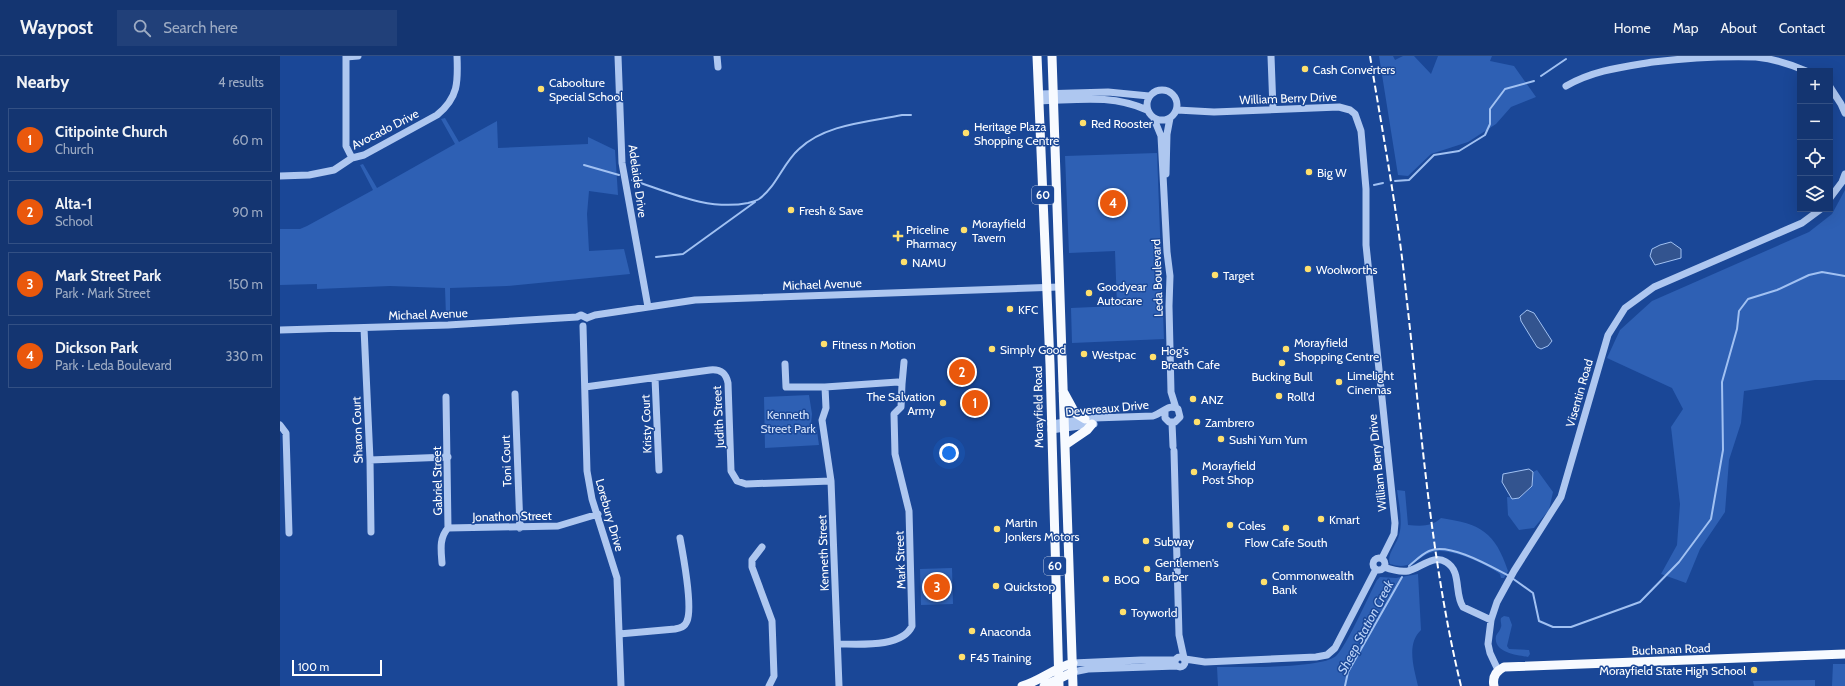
<!DOCTYPE html>
<html lang="en">
<head>
<meta charset="utf-8">
<style>
	body { margin:0; font-family:Cabin,sans-serif; background:#214079; color:#f1f3f6 }
	.controls { position:absolute; right:12px; top:12px; display:grid; overflow:hidden; border-radius:0px; box-shadow:0 4px 16px #0002 }
	.controls button { width:36px; height:36px; display:grid; place-items:center; padding:0; border:0; border-bottom:1px solid #335084; background:#143571; color:#f1f3f6; font:20px sans-serif }
	.scale { position:absolute; left:12px; bottom:10px; width:90px; box-sizing:border-box; padding-left:4px; border:2px solid #fff; border-top:0; font-size:11px; line-height:14px; white-space:nowrap; color:#fff; -webkit-text-stroke:3px #1a4797; paint-order:stroke }
	.you { position:absolute; left:669px; top:397px; width:14px; height:14px; margin:-10px; border:3px solid #fff; border-radius:50%; background:#1a73e8; box-shadow:0 0 0 6px #1a73e833 }
	.badge { display:grid; place-items:center; width:26px; height:26px; border-radius:50%; background:#ea580c; color:#fff; font-size:13px; font-weight:700 }
	.pin { position:absolute; translate:-50% -50%; border:2px solid #fff; box-shadow:0 1px 4px #0006 }
	.list { margin:0; padding:0; list-style:none }
	h2 { display:flex; justify-content:space-between; align-items:center; height:52px; margin:0; padding:0 16px; font-size:17px }
	h2 small { font-size:13px; font-weight:400; color:#9dabc3 }
	.list li { display:grid; grid-template-columns:26px 1fr auto; gap:12px; align-items:center; box-sizing:border-box; height:64px; margin:0 8px 8px; padding:0 8px; border:1px solid #335084; border-radius:0px }
	.list b { display:block; font-size:15px; white-space:nowrap }
	.list p { margin:0; font-size:13px; white-space:nowrap; color:#9dabc3 }
	.list em { font-size:13px; font-style:normal; color:#9dabc3 }
	.icon { flex:none; width:22px; height:22px; fill:none; stroke:currentColor; stroke-width:2; stroke-linecap:round; stroke-linejoin:round }
	.map { position:relative; flex:none; width:1565px; height:630px; overflow:hidden }
	header { display:flex; align-items:center; gap:24px; box-sizing:border-box; height:56px; padding:0 20px; background:#143571; border-bottom:1px solid #335084 }
	header strong { font-size:19px }
	nav { display:flex; gap:22px; margin-inline-start:auto; font-size:14px }
	.search { width:280px; height:36px; background:#214079; display:flex; align-items:center; gap:10px; box-sizing:border-box; padding:0 14px; border-radius:0px; color:#9dabc3; font-size:15px }
	main { display:flex }
	aside { flex:1; background:#143571 }
	.map>svg:first-child { display:block }
	.green { fill:#2e60b4 }
	.water { fill:#33548f; stroke:#a1c1f2 }
	.lines { fill:none; stroke-linecap:round; stroke-linejoin:round }
	.stream { stroke:#a1c1f2; stroke-width:2 }
	.minor { stroke:#aec7f0; stroke-width:7 }
	.major { stroke:#f7faff; stroke-width:9 }
	.rail { stroke:#fff; stroke-width:2; stroke-dasharray:7 3; stroke-linecap:butt }
	.poi-dot { fill:#ffe06d; stroke:#1a4797; stroke-width:1.5 }
	.labels { text-anchor:middle; dominant-baseline:central; stroke-width:3; stroke-linejoin:round; paint-order:stroke }
	.shield { fill:#1a4797; stroke:#bac8e0; stroke-width:1 }
	.shield-label { font-size:11px; font-weight:bold; fill:#fff }
	.poi-label { font-size:12px; fill:#fff; stroke:#1a4797; text-anchor:start }
	.street-label { font-size:12px; fill:#fff; stroke:#1a4797 }
	.park-label { font-size:12px; fill:#d5e3fb; stroke:#1a4797 }
	.water-label { font-size:13px; font-style:italic; fill:#bad2f7; stroke:#1a4797 }
</style>
</head>
<body>
<header>
<strong>Waypost</strong>
<div class="search"><svg class="icon" aria-label="search" viewBox="0 0 24 24"><circle cx="10" cy="10" r="6"/><path d="M15 15l6 6"/></svg>Search here</div>
<nav><a>Home</a><a>Map</a><a>About</a><a>Contact</a></nav>
</header>
<main>
<aside>
<h2>Nearby<small>4 results</small></h2>
<ul class="list">
<li><span class="badge">1</span><div><b>Citipointe Church</b><p>Church</p></div><em>60 m</em></li>
<li><span class="badge">2</span><div><b>Alta-1</b><p>School</p></div><em>90 m</em></li>
<li><span class="badge">3</span><div><b>Mark Street Park</b><p>Park · Mark Street</p></div><em>150 m</em></li>
<li><span class="badge">4</span><div><b>Dickson Park</b><p>Park · Leda Boulevard</p></div><em>330 m</em></li>
</ul>
</aside>
<div class="map">
<svg width="1565" height="630" viewBox="0 0 1565 630">
	<rect width="100%" height="100%" fill="#1a4797"/>
	<path class="green" d="M1099,0H1113L1115,4L1123,0H1134L1151,18L1158,0H1212L1210,5L1234,10L1256,41L1231,51L1216,68L1188,86L1151,98L1128,120L1118,119Z
		M165,62L179,86L217,65L218,92L308,88V81L335,94L338,139L309,135L307,158L309,195L344,193L350,218L227,230L170,232V259L166,260L165,232L110,230L37,233V228L0,229V173H20L27,170L93,134L80,109L83,108L97,132L175,88L161,63Z
		M877,97L884,283L792,287L791,252L837,250L835,195L789,197L785,100Z
		M1565,134V324H1535L1464,335L1461,367L1449,404L1445,456L1420,493L1406,527L1381,518L1397,489L1400,448L1391,371L1403,353L1392,332L1327,302L1340,274L1372,245L1529,176L1552,158Z
		M529,339L532,358L531,368L537,375L539,389L485,392L484,341Z
		M1257,414L1273,436L1269,454L1254,472L1239,474L1228,459L1227,441L1239,442L1252,430L1253,416Z
		M1117,434L1125,435L1128,469C1141,470 1152,471 1161,462C1201,468 1215,476 1228,515L1224,522H1221L1220,518C1208,509 1175,494 1159,495C1139,496 1135,516 1110,508C1106,499 1117,488 1119,479C1123,466 1119,448 1117,434Z
		M672,512L673,548L641,549L640,513Z
		M1138,518L1141,574C1126,588 1134,612 1138,630H938L937,611C959,611 1041,613 1056,600C1066,591 1089,539 1097,524L1100,521L1116,522Z
		M1224,560L1229,561L1232,569L1227,590L1229,593L1249,594L1250,598L1248,601C1237,599 1213,597 1216,580C1217,577 1220,575 1221,571C1222,569 1220,565 1221,562Z
		M1553,608H1565V630H1552Z
		M1535,624V630H1474L1473,625Z"/>
	<path class="water" d="M1391,186L1401,193V202L1375,209L1370,200L1372,193L1380,189Z
		M1247,254L1254,257L1272,285L1268,290L1261,293L1257,291L1241,265L1240,260Z
		M1249,413L1253,416L1252,430L1239,442L1232,443L1222,426L1223,418Z"/>
	<g class="lines">
		<path class="stream" d="M1261,20L1286,3
			M304,109L339,119
			M352,124C389,136 428,155 468,147C471,146 476,145 479,143C497,130 503,107 519,93C545,68 589,66 622,59H631
			M1115,125L1129,124L1154,99L1179,95L1205,79L1210,68V53L1225,33L1254,25
			M1094,129L1103,127
			M376,201L403,198L475,146
			M1129,510C1135,505 1142,498 1149,495C1169,486 1210,510 1229,520
			M1232,522L1253,537L1259,565L1273,571H1291L1360,546L1399,506L1431,463L1443,394L1442,326L1457,273L1459,255L1468,243L1497,234L1529,219L1542,216L1565,220
			M1065,630L1068,616L1122,521"/>
		<path class="minor" d="M66,0V90L72,102
			M338,0L342,107L368,251
			M437,0L438,11
			M991,0L993,53
			M66,1L78,0
			M1286,30C1314,14 1343,11 1373,6C1407,2 1442,0 1476,1C1494,3 1510,8 1526,15
			M1550,31L1561,48L1565,57
			M867 49a15 15 0 1 1 30 0a15 15 0 1 1-30 0Z
			M759,38L828,36L869,40
			M759,45C798,44 831,38 867,54
			M897,54L934,56L1059,51L1070,54L1075,58L1081,75L1086,133V189L1115,467L1114,478L1102,502
			M874,63L881,80L887,196L890,220L889,250L891,336L896,352
			M886,118L887,78L890,62
			M0,120L29,119L54,114L72,102L84,99L157,59C179,41 178,25 177,0
			M1550,142L1562,126L1565,118
			M307,262L315,259L415,244L779,231
			M303,270L307,415L312,443L337,522L341,630
			M84,272L90,404L91,476
			M0,274L168,269L297,261L301,259L307,262
			M505,308L506,331H545L618,326L622,328L621,351L614,358L615,398L629,455L632,570C622,592 579,588 558,588
			M375,322L379,414
			M622,328L624,306
			M305,331L430,314C441,313 446,317 448,327L451,415L457,425L466,428L551,425
			M545,331L546,352L542,364L551,425L559,630
			M235,338L240,472
			M892,367L893,390
			M771,368L814,362L873,360C883,357 889,347 898,353L900,361L895,366H889L885,362V356
			M0,369L6,377L9,477
			M771,374L814,368
			M894,395L899,579L904,602
			M90,404L168,401
			M168,472L278,470L318,458
			M482,491L472,504V511L492,565L494,620L489,630
			M1093 508a6 6 0 1 1 12 0a6 6 0 1 1-12 0Z
			M162,507C161,494 159,482 168,472L166,341
			M1104,511C1112,514 1120,516 1128,515C1141,512 1153,498 1166,506C1182,515 1174,538 1183,551L1211,564
			M339,578L395,573C400,572 405,571 407,565C413,551 403,498 400,482
			M895 606a5 5 0 1 1 10 0a5 5 0 1 1-10 0Z
			M905,603L925,606L1036,601L1047,599L1055,592L1096,513
			M793,607L861,604H895
			M1218,614L1210,597L1208,588L1211,564L1217,546L1234,515L1281,441L1328,279L1345,252L1374,231L1522,167L1541,153
			M793,616L808,613L897,610"/>
		<path class="major" d="M757,0L770,308L779,630
			M772,0L793,630
			M783,335L795,357L805,363
			M785,389L807,374L812,368
			M742,630C760,625 774,612 793,607
			M764,630L793,616
			M1214,630C1212,621 1216,615 1224,611L1565,598"/>
		<path class="rail" d="M1090,0C1103,79 1118,158 1126,237C1141,368 1150,502 1181,630"/>
	</g>
	<g class="poi-dot">
		<circle cx="1025" cy="13" r="4"/>
		<circle cx="261" cy="33" r="4"/>
		<circle cx="803" cy="67" r="4"/>
		<circle cx="686" cy="77" r="4"/>
		<circle cx="1029" cy="116" r="4"/>
		<circle cx="511" cy="154" r="4"/>
		<circle cx="684" cy="174" r="4"/>
		<path d="M616 174h4v4h4v4h-4v4h-4v-4h-4v-4h4z"/>
		<circle cx="624" cy="206" r="4"/>
		<circle cx="1028" cy="213" r="4"/>
		<circle cx="935" cy="219" r="4"/>
		<circle cx="809" cy="237" r="4"/>
		<circle cx="730" cy="253" r="4"/>
		<circle cx="544" cy="288" r="4"/>
		<circle cx="712" cy="293" r="4"/>
		<circle cx="1006" cy="293" r="4"/>
		<circle cx="804" cy="298" r="4"/>
		<circle cx="873" cy="301" r="4"/>
		<circle cx="1002" cy="307" r="4"/>
		<circle cx="1059" cy="326" r="4"/>
		<circle cx="999" cy="340" r="4"/>
		<circle cx="913" cy="343" r="4"/>
		<circle cx="663" cy="347" r="4"/>
		<circle cx="917" cy="366" r="4"/>
		<circle cx="941" cy="383" r="4"/>
		<circle cx="914" cy="416" r="4"/>
		<circle cx="1041" cy="463" r="4"/>
		<circle cx="950" cy="469" r="4"/>
		<circle cx="1006" cy="472" r="4"/>
		<circle cx="717" cy="473" r="4"/>
		<circle cx="866" cy="485" r="4"/>
		<circle cx="867" cy="513" r="4"/>
		<circle cx="826" cy="523" r="4"/>
		<circle cx="984" cy="526" r="4"/>
		<circle cx="716" cy="530" r="4"/>
		<circle cx="843" cy="556" r="4"/>
		<circle cx="692" cy="575" r="4"/>
		<circle cx="682" cy="601" r="4"/>
		<circle cx="1474" cy="614" r="4"/>
	</g>
	<g class="labels">
		<g class="shield">
			<rect x="752" y="130" width="22" height="18" rx="3"/>
			<rect x="764" y="501" width="22" height="18" rx="3"/>
		</g>
		<g class="shield-label">
			<text x="763" y="139">60</text>
			<text x="775" y="510">60</text>
		</g>
		<g class="poi-label">
			<text x="1033" y="13">Cash Converters</text>
			<text x="269" y="26">Caboolture<tspan x="269" dy="14">Special School</tspan></text>
			<text x="811" y="67">Red Rooster</text>
			<text x="694" y="70">Heritage Plaza<tspan x="694" dy="14">Shopping Centre</tspan></text>
			<text x="1037" y="116">Big W</text>
			<text x="519" y="154">Fresh &amp; Save</text>
			<text x="692" y="167">Morayfield<tspan x="692" dy="14">Tavern</tspan></text>
			<text x="626" y="173">Priceline<tspan x="626" dy="14">Pharmacy</tspan></text>
			<text x="632" y="206">NAMU</text>
			<text x="1036" y="213">Woolworths</text>
			<text x="943" y="219">Target</text>
			<text x="817" y="230">Goodyear<tspan x="817" dy="14">Autocare</tspan></text>
			<text x="738" y="253">KFC</text>
			<text x="1014" y="286">Morayfield<tspan x="1014" dy="14">Shopping Centre</tspan></text>
			<text x="552" y="288">Fitness n Motion</text>
			<text x="720" y="293">Simply Good</text>
			<text x="881" y="294">Hog's<tspan x="881" dy="14">Breath Cafe</tspan></text>
			<text x="812" y="298">Westpac</text>
			<text x="1067" y="319">Limelight<tspan x="1067" dy="14">Cinemas</tspan></text>
			<text x="1002" y="320" text-anchor="middle">Bucking Bull</text>
			<text x="655" y="340" text-anchor="end">The Salvation<tspan x="655" dy="14">Army</tspan></text>
			<text x="1007" y="340">Roll'd</text>
			<text x="921" y="343">ANZ</text>
			<text x="925" y="366">Zambrero</text>
			<text x="949" y="383">Sushi Yum Yum</text>
			<text x="922" y="409">Morayfield<tspan x="922" dy="14">Post Shop</tspan></text>
			<text x="1049" y="463">Kmart</text>
			<text x="725" y="466">Martin<tspan x="725" dy="14">Jonkers Motors</tspan></text>
			<text x="958" y="469">Coles</text>
			<text x="874" y="485">Subway</text>
			<text x="1006" y="486" text-anchor="middle">Flow Cafe South</text>
			<text x="875" y="506">Gentlemen's<tspan x="875" dy="14">Barber</tspan></text>
			<text x="992" y="519">Commonwealth<tspan x="992" dy="14">Bank</tspan></text>
			<text x="834" y="523">BOQ</text>
			<text x="724" y="530">Quickstop</text>
			<text x="851" y="556">Toyworld</text>
			<text x="700" y="575">Anaconda</text>
			<text x="690" y="601">F45 Training</text>
			<text x="1466" y="614" text-anchor="end">Morayfield State High School</text>
		</g>
		<g class="street-label">
			<text transform="translate(1008 42) rotate(-2)">William Berry Drive</text>
			<text transform="translate(105 73) rotate(-27)">Avocado Drive</text>
			<text transform="translate(358 125) rotate(82)">Adelaide Drive</text>
			<text transform="translate(877 222) rotate(-92)">Leda Boulevard</text>
			<text transform="translate(542 228) rotate(-2)">Michael Avenue</text>
			<text transform="translate(148 258) rotate(-2)">Michael Avenue</text>
			<text transform="translate(1299 337) rotate(-74)">Visentin Road</text>
			<text transform="translate(758 351) rotate(-91)">Morayfield Road</text>
			<text transform="translate(827 352) rotate(-5)">Devereaux Drive</text>
			<text transform="translate(438 361) rotate(-93)">Judith Street</text>
			<text transform="translate(366 368) rotate(-92)">Kristy Court</text>
			<text transform="translate(77 374) rotate(-92)">Sharon Court</text>
			<text transform="translate(226 405) rotate(-92)">Toni Court</text>
			<text transform="translate(1097 407) rotate(-96)">William Berry Drive</text>
			<text transform="translate(157 425) rotate(-91)">Gabriel Street</text>
			<text transform="translate(330 459) rotate(74)">Lorebury Drive</text>
			<text transform="translate(232 460) rotate(-1)">Jonathon Street</text>
			<text transform="translate(543 497) rotate(-92)">Kenneth Street</text>
			<text transform="translate(620 504) rotate(-92)">Mark Street</text>
			<text transform="translate(1391 593) rotate(-2)">Buchanan Road</text>
		</g>
		<g class="park-label">
			<text x="508" y="358">Kenneth<tspan x="508" dy="14">Street Park</tspan></text>
		</g>
		<g class="water-label">
			<text transform="translate(1085 571) rotate(-62)">Sheep Station Creek</text>
		</g>
	</g>
</svg>
<div class="controls">
<button>+</button>
<button>−</button>
<button><svg class="icon" aria-label="locate" viewBox="0 0 24 24"><circle cx="12" cy="12" r="6"/><path d="M12 2v4M12 18v4M2 12h4M18 12h4"/></svg></button>
<button><svg class="icon" aria-label="layers" viewBox="0 0 24 24"><path d="M12 4l9 5-9 5-9-5zM3 14l9 5 9-5"/></svg></button>
</div>
<div class="scale">100 m</div>
<div class="you"></div>
<div class="pin badge" style="left:695px;top:347px">1</div>
<div class="pin badge" style="left:682px;top:316px">2</div>
<div class="pin badge" style="left:657px;top:531px">3</div>
<div class="pin badge" style="left:833px;top:147px">4</div>
</div>
</main>
</body>
</html>
